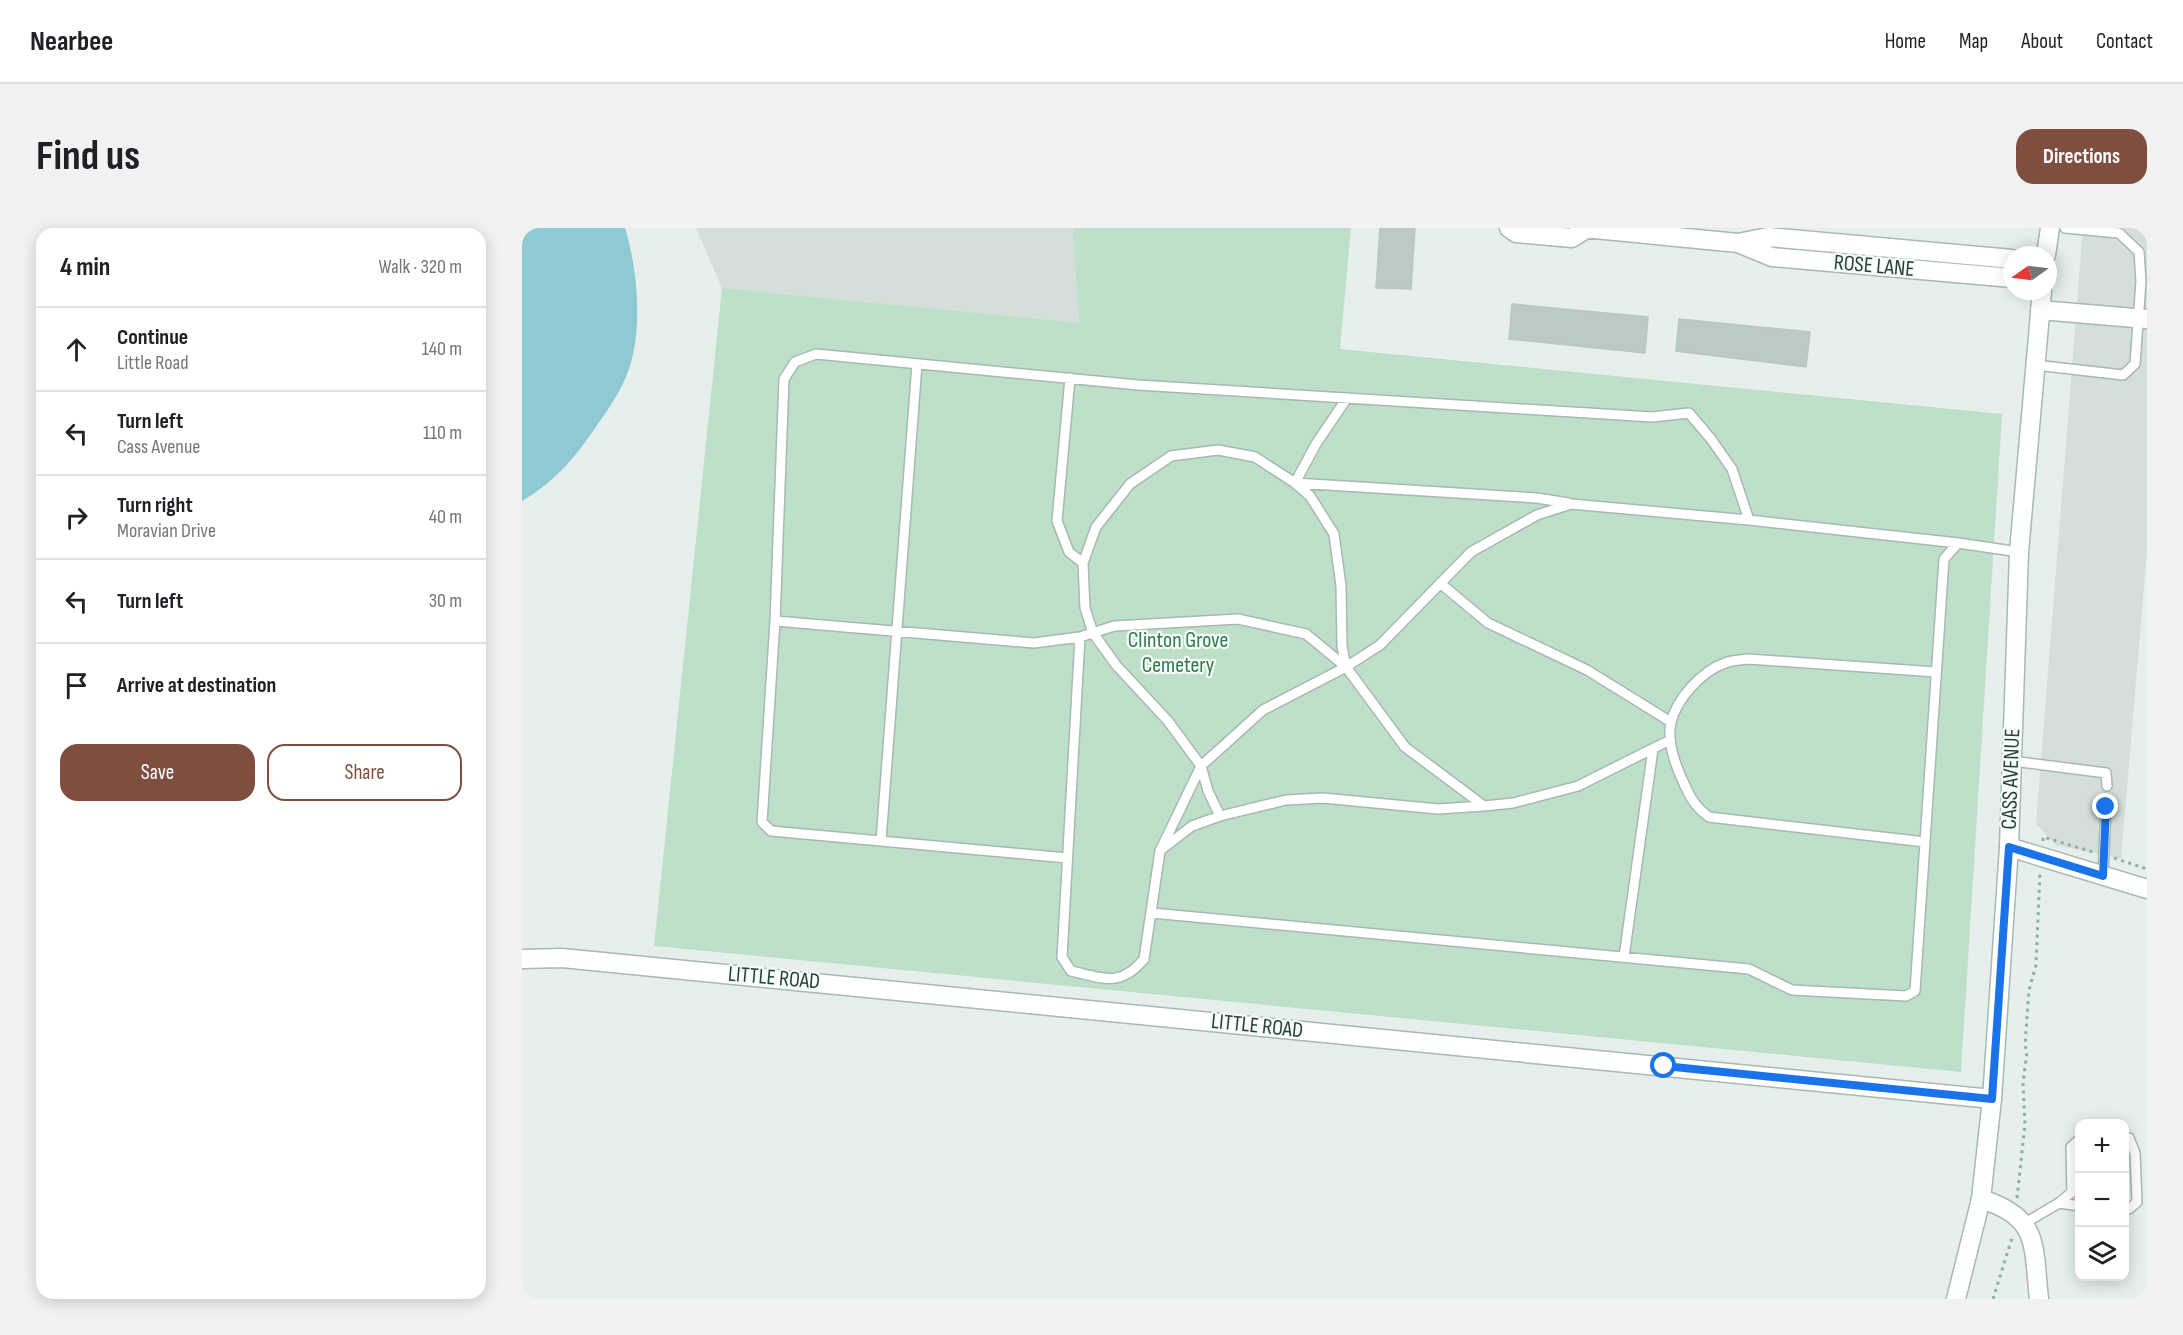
<!DOCTYPE html>
<html lang="en">
<head>
<meta charset="utf-8">
<style>
	body { margin:0; font-family:"Sofia Sans Condensed",sans-serif; background:#f2f2f2; color:#202124 }
	.controls { position:absolute; right:18px; bottom:18px; display:grid; overflow:hidden; border-radius:12px; box-shadow:0 3px 15px #0003 }
	.controls button { width:54px; height:54px; display:grid; place-items:center; padding:0; border:0; border-bottom:2px solid #e0e0e0; background:#fff; color:#202124; font:30px sans-serif }
	.compass { position:absolute; left:1481px; top:18px; width:54px; height:54px; border-radius:50%; background:#fff; box-shadow:0 3px 15px #0003; rotate:256deg }
	.stop { position:absolute; width:18px; height:18px; margin:-14px; border:4px solid #1a73e8; border-radius:50%; background:#fff }
	.stop.end { background:#1a73e8; border-color:#fff; box-shadow:0 2px 6px #0008 }
	.list { margin:0; padding:0; list-style:none }
	h2 { display:flex; justify-content:space-between; align-items:center; height:78px; margin:0; padding:0 24px; font-size:26px }
	h2 small { font-size:20px; font-weight:400; color:#757577 }
	.list li { display:grid; grid-template-columns:39px 1fr auto; gap:18px; align-items:center; box-sizing:border-box; height:84px; padding:0 24px; border-top:2px solid #e0e0e0 }
	.list b { display:block; font-size:22px; white-space:nowrap }
	.list p { margin:0; font-size:20px; white-space:nowrap; color:#757577 }
	.list em { font-size:20px; font-style:normal; color:#757577 }
	.actions { display:flex; gap:12px; padding:18px 24px }
	.actions a { flex:1; padding:14px 0; border:2px solid #7f4e3f; border-radius:18px; text-align:center; font-size:21px; color:#7f4e3f }
	.actions .main { background:#7f4e3f; color:#fff }
	.icon { flex:none; width:33px; height:33px; fill:none; stroke:currentColor; stroke-width:2; stroke-linecap:round; stroke-linejoin:round }
	.map { position:relative; flex:none; width:1625px; height:1071px; overflow:hidden; border-radius:18px }
	header { display:flex; align-items:center; gap:36px; box-sizing:border-box; height:84px; padding:0 30px; background:#fff; border-bottom:2px solid #e0e0e0 }
	header strong { font-size:28px }
	nav { display:flex; gap:33px; margin-inline-start:auto; font-size:21px }
	.intro { display:flex; align-items:center; justify-content:space-between; box-sizing:border-box; height:144px; padding:0 36px }
	h1 { margin:0; font-size:42px }
	.button { padding:15px 27px; border-radius:18px; background:#7f4e3f; color:#fff; font-size:21px; font-weight:700 }
	main { display:flex; gap:36px; padding:0 36px }
	aside { flex:1; background:#fff; border-radius:18px; box-shadow:0 3px 15px #0003 }
	.map>svg:first-child { display:block }
	.built { fill:#d4dfda }
	.green { fill:#bfe0c8 }
	.water { fill:#8ec9d4 }
	.building { fill:#bbcac4; stroke:#b8c9c2; stroke-width:1.5 }
	.lines { fill:none; stroke-linecap:round; stroke-linejoin:round }
	.service-casing { stroke:#a8b8b2; stroke-width:12 }
	.minor-casing { stroke:#a8b8b2; stroke-width:21 }
	.tertiary-casing { stroke:#a8b8b2; stroke-width:21 }
	.secondary-casing { stroke:#a4bbb3; stroke-width:21 }
	.path { stroke:#86b3a5; stroke-width:3; stroke-dasharray:3 4.5; stroke-linecap:butt }
	.service { stroke:#fff; stroke-width:9 }
	.minor { stroke:#fff; stroke-width:18 }
	.tertiary { stroke:#fff; stroke-width:18 }
	.secondary { stroke:#fff; stroke-width:18 }
	.route { stroke:#1a73e8; stroke-width:8 }
	.labels { text-anchor:middle; dominant-baseline:central; stroke-width:4.5; stroke-linejoin:round; paint-order:stroke }
	.street-label { font-size:22px; fill:#24423a; stroke:#f7fbf9 }
	.park-label { font-size:22px; fill:#2d7a4b; stroke:#f7fbf9 }
</style>
</head>
<body>
<header>
<strong>Nearbee</strong>
<nav><a>Home</a><a>Map</a><a>About</a><a>Contact</a></nav>
</header>
<div class="intro"><h1>Find us</h1><a class="button">Directions</a></div>
<main>
<aside>
<h2>4 min<small>Walk · 320 m</small></h2>
<ul class="list">
<li><svg class="icon" aria-label="ahead" viewBox="0 0 24 24"><path d="M12 20V5M6 11l6-6 6 6"/></svg><div><b>Continue</b><p>Little Road</p></div><em>140 m</em></li>
<li><svg class="icon" aria-label="left" viewBox="0 0 24 24"><path d="M17 20v-9H6M10 6l-5 5 5 5"/></svg><div><b>Turn left</b><p>Cass Avenue</p></div><em>110 m</em></li>
<li><svg class="icon" aria-label="right" viewBox="0 0 24 24"><path d="M7 20v-9h11M14 6l5 5-5 5"/></svg><div><b>Turn right</b><p>Moravian Drive</p></div><em>40 m</em></li>
<li><svg class="icon" aria-label="left" viewBox="0 0 24 24"><path d="M17 20v-9H6M10 6l-5 5 5 5"/></svg><div><b>Turn left</b></div><em>30 m</em></li>
<li><svg class="icon" aria-label="arrive" viewBox="0 0 24 24"><path d="M6 21V4h12l-3 4 3 4H6"/></svg><div><b>Arrive at destination</b></div></li>
</ul>
<div class="actions"><a class="main">Save</a><a>Share</a></div>
</aside>
<div class="map">
<svg width="1625" height="1071" viewBox="0 0 1625 1071">
	<rect width="100%" height="100%" fill="#e6efeb"/>
	<path class="built" d="M174,0H552L557,96L200,60Z
		M1561,0H1625V323L1599,631L1534,617L1514,596Z"/>
	<path class="green" d="M551,0H829L818,121L1480,186L1439,844L132,718L200,60L557,95Z"/>
	<path class="water" d="M0,0H103C116,42 122,107 104,149C96,168 83,186 71,203C51,232 31,255 0,273Z"/>
	<path class="building" d="M858,0H893L889,61L854,60Z
		M990,76L1126,89L1123,125L987,111Z
		M1157,91L1288,104L1284,139L1154,123Z"/>
	<g class="lines">
		<defs>
			<path id="service" d="M1513,137L1601,147L1613,136L1619,53L1617,24L1597,5L1543,0
				M548,150L535,293L547,324L561,335
				M825,170L794,216L773,255L1015,270L1046,275
				M918,355L966,395L1065,442L1149,494
				M253,393L240,594L249,603L545,630
				M558,409L540,729L549,743C581,750 598,760 622,731L638,623L679,538L741,482L824,439L858,417L949,324L1015,287L1049,276L1227,292
				M1148,512L1056,558L991,575L962,578L883,519L824,439L784,406L716,391L592,398L558,409L512,415L253,393L262,151L273,134L294,126L616,157L1130,189L1167,185L1189,211L1210,241L1227,292L1436,315
				M1490,533L1584,545L1585,558
				M698,588L686,563L679,538L646,493L594,437L571,405L563,380L561,335L574,299L608,256L649,228L696,222L733,229L773,255L788,268L812,306L819,358L820,418L824,439
				M359,613L395,136
				M1403,614L1187,589C1171,577 1167,567 1159,549C1152,533 1145,512 1149,495C1154,471 1180,443 1203,435C1210,432 1219,432 1226,431L1414,444
				M640,621L670,598L698,588L764,572L801,570L916,581L962,578
				M1581,647L1584,579
				M630,685L1227,741L1270,762L1384,768L1393,763L1422,331L1436,315L1497,324
				M1102,729L1131,521
				M1602,910H1607L1613,925L1615,974L1607,981H1602
				M1537,975L1558,978
				M1503,995L1537,975L1550,964L1549,919L1558,911"/>
			<path id="minor" d="M987,0L994,5L1050,10L1064,1
				M1063,0L1216,15L1246,9L1490,31
				M1216,15L1250,29L1490,50
				M1518,82L1625,91
				M0,731L40,730L1470,871
				M1459,971C1518,989 1511,1017 1517,1071"/>
			<path id="tertiary" d="M1487,619L1625,661"/>
			<path id="secondary" d="M1524,27L1528,0
				M1434,1071L1459,971L1470,871L1487,619L1497,324L1520,63"/>
		</defs>
		<use href="#service" class="service-casing"/>
		<use href="#minor" class="minor-casing"/>
		<use href="#tertiary" class="tertiary-casing"/>
		<use href="#secondary" class="secondary-casing"/>
		<path class="path" d="M1521,613V609L1571,624
			M1592,630L1625,641
			M1495,970L1503,896L1501,855L1505,824L1503,817L1507,762L1514,737L1518,643
			M1471,1071L1490,1010"/>
		<use href="#service" class="service"/>
		<use href="#minor" class="minor"/>
		<use href="#tertiary" class="tertiary"/>
		<use href="#secondary" class="secondary"/>
	</g>
	<g class="lines">
		<path class="route" d="M1142,838L1470,871L1487,619L1581,648L1584,579"/>
	</g>
	<g class="labels">
		<g class="street-label">
			<text transform="translate(1352 38) rotate(5)">ROSE LANE</text>
			<text transform="translate(1489 551) rotate(-88)">CASS AVENUE</text>
			<text transform="translate(252 750) rotate(5)">LITTLE ROAD</text>
			<text transform="translate(735 798) rotate(6)">LITTLE ROAD</text>
		</g>
		<g class="park-label">
			<text x="656" y="412">Clinton Grove<tspan x="656" dy="25">Cemetery</tspan></text>
		</g>
	</g>
</svg>
<div class="controls">
<button>+</button>
<button>−</button>
<button><svg class="icon" aria-label="layers" viewBox="0 0 24 24"><path d="M12 4l9 5-9 5-9-5zM3 14l9 5 9-5"/></svg></button>
</div>
<svg class="compass" viewBox="-18 -18 36 36"><path d="M0-13l5 13h-10z" fill="#e53935"/><path d="M0 13l5-13h-10z" fill="#757577"/></svg>
<div class="stop" style="left:1142px;top:838px"></div>
<div class="stop end" style="left:1584px;top:579px"></div>
</div>
</main>
</body>
</html>
